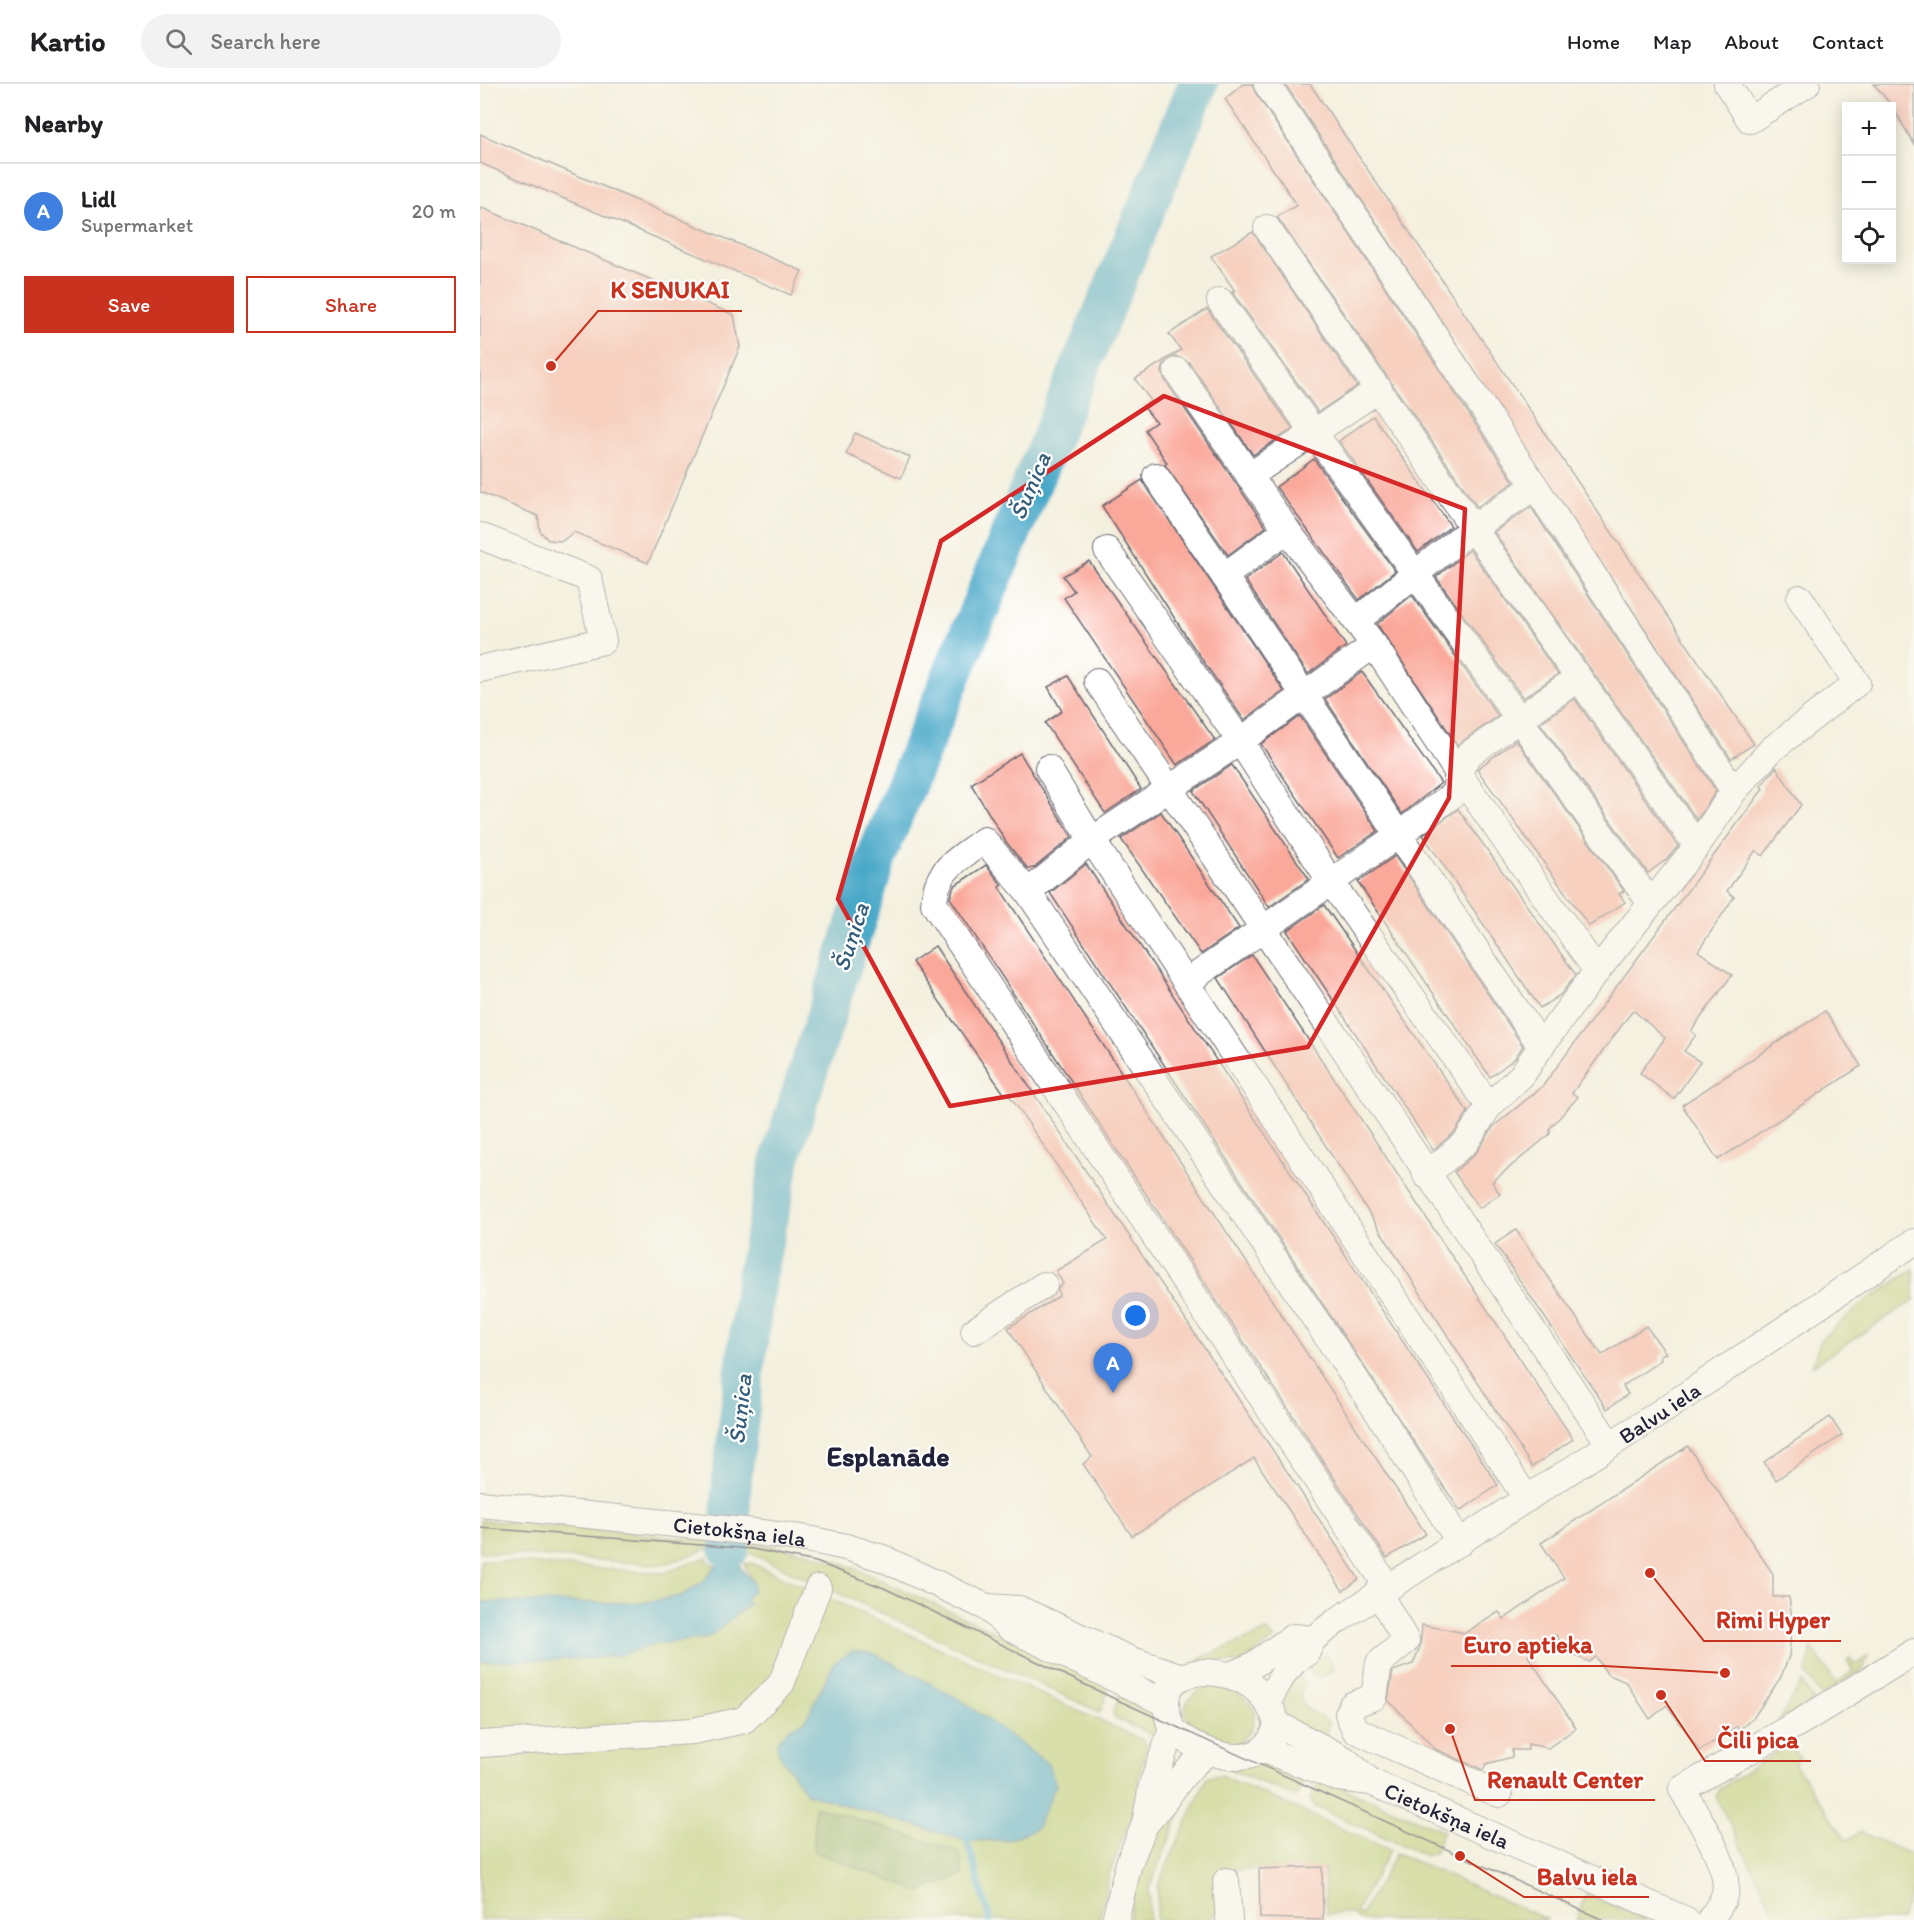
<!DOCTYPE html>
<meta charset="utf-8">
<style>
:root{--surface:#fff;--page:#f2f2f2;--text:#202124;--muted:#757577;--line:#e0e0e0;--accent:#c8321e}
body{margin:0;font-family:Itim,sans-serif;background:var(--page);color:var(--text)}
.controls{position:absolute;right:18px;top:18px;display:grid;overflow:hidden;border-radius:0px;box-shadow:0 3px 15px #0003}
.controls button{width:54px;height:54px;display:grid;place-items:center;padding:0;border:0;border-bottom:2px solid var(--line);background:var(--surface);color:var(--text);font:30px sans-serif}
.you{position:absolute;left:656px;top:1232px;width:21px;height:21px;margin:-15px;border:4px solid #fff;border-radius:50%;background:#1a73e8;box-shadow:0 0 0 9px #1a73e833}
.badge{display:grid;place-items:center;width:39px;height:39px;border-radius:50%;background:var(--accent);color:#fff;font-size:20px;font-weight:700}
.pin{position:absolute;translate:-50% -50px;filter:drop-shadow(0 2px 3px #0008)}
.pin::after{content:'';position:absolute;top:32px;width:21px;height:18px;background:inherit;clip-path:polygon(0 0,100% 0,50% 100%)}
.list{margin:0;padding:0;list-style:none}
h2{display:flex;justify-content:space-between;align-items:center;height:78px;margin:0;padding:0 24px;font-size:26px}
h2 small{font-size:20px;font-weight:400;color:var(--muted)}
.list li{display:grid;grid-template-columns:39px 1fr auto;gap:18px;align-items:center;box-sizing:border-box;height:96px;padding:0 24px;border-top:2px solid var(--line)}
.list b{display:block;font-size:22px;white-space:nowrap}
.list p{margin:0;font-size:20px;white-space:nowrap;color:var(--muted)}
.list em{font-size:20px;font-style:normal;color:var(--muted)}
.actions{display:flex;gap:12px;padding:18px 24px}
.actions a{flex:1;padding:14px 0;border:2px solid var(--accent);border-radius:0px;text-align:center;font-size:21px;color:var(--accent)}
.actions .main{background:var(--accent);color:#fff}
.icon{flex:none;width:33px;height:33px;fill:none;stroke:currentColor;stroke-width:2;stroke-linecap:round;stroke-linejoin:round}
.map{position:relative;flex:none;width:1434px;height:1836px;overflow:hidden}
header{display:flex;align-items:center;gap:36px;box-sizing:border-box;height:84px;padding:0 30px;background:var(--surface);border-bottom:2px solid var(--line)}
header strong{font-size:28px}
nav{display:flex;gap:33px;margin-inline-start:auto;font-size:21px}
.search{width:420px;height:54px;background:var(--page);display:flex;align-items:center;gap:15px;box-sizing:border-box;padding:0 21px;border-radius:33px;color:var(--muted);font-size:22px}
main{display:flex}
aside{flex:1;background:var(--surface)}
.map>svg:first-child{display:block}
.green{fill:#b5c96d;stroke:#6c7654;stroke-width:1.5;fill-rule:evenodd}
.forest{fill:#90ad60;stroke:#59684e;stroke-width:1.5}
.water{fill:#4aa8c8;stroke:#366582;stroke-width:1.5}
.pier{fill:#f4f0df}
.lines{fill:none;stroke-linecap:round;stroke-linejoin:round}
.stream{stroke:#4aa8c8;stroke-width:7}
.river{stroke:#4aa8c8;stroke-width:40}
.building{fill:#faa89a}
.minor-casing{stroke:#6c6a74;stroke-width:28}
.minor{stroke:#fff;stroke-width:26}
.tram{stroke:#22223b;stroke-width:1.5}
.marked{fill:none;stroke:#d62828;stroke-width:4.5;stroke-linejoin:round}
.labels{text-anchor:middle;stroke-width:4.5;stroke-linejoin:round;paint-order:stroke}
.street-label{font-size:22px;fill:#22223b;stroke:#fff}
.water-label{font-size:24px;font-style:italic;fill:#345e7a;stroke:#fff}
.district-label{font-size:28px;font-weight:bold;fill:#22223b;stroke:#fff}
.leader{fill:none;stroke:#c8321e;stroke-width:2}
.callout-dot{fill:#c8321e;stroke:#fff;stroke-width:2}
.callout-label{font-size:24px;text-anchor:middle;font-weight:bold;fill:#c8321e;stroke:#fff;stroke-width:4.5;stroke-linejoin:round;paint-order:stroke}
</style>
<header>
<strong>Kartio</strong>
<div class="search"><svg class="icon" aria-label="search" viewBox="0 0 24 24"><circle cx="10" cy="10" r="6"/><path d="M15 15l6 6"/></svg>Search here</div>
<nav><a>Home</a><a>Map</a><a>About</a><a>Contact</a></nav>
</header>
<main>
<aside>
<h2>Nearby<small></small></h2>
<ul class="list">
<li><span class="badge" style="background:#3f7fe0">A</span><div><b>Lidl</b><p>Supermarket</p></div><em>20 m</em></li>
</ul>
<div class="actions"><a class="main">Save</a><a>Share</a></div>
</aside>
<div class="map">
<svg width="1434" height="1836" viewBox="0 0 1434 1836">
<rect width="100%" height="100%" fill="#fff"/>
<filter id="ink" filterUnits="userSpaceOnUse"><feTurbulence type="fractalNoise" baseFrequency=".0167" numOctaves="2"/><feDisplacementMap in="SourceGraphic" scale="12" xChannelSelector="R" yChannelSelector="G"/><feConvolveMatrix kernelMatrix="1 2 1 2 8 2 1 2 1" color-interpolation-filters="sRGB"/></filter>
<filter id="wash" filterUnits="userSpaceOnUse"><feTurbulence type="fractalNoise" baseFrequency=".008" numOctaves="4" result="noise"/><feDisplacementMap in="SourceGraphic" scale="24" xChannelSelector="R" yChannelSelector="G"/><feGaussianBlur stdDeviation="1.35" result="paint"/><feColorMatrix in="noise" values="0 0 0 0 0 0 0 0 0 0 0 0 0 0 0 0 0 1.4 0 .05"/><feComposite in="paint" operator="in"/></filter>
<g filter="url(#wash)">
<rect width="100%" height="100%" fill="#f4f0df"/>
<g class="green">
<path d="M1434,1185V1216L1332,1282L1341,1255L1384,1218Z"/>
<path d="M0,1436L273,1460L326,1468L365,1480L631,1600L620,1628L272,1470L227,1465L183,1481L0,1468Z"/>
<path d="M227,1473V1477L236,1482L224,1497L201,1512L161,1519L0,1518V1476L184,1489Z"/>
<path d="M271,1479L663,1656L667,1662L657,1700L663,1703L629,1791L619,1836H0V1577L103,1575L140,1571L176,1560L228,1554L265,1516L273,1498L264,1480ZM325,1637L527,1756L487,1757L326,1709L307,1646Z"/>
<path d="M787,1547L795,1555L761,1579L716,1576Z"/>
<path d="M1332,1564L1356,1599L1373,1587L1367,1577L1370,1574L1375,1581L1388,1572L1383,1586L1341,1612L1326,1590Z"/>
<path d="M846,1570L855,1585L840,1595L834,1592L826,1581Z"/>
<path d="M817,1587C825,1597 827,1600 820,1611C823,1630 838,1627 849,1639L844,1657C826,1648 798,1636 803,1611C804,1603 813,1594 817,1587Z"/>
<path d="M1322,1598L1334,1617L1298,1638Z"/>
<path d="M731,1602C748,1603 766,1612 775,1627L772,1645L758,1660C745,1662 719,1649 710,1639C696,1623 715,1604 731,1602Z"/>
<path d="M642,1606L679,1628V1654L635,1634L633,1628Z"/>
<path d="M1306,1662L1312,1663L1320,1674L1314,1679L1366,1756L1381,1748L1434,1772V1802L1421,1836L1298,1835L1236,1713L1240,1704Z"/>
<path d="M799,1677L828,1689L816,1713L742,1682Z"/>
<path d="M741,1691L910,1766L876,1828L881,1831L916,1769L1068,1836H879L871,1829L846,1830L844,1784L748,1786L740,1824L730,1836H676L678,1801L727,1693Z"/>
<path d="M840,1694L964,1747L954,1769L946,1772L834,1722L830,1715Z"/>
<path d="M693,1715L704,1720L669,1805V1836H648L656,1800Z"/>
<path d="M1106,1810L1167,1836H1096Z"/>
</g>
<path class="forest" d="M335,1722L479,1768L483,1790L440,1808L334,1767Z"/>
<g class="water">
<path d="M242,1411H264L260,1483L273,1498V1507L265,1515L269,1520L228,1554L176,1560L140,1571L103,1575L0,1577V1518L161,1519L201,1512L224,1497L236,1482Z"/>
<path d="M372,1567L393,1569L481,1616L568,1680L576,1701L556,1745L527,1756L487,1757L326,1709L299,1670L297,1658L307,1646L325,1637L354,1579Z"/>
</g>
<path class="pier" d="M238,1419L266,1422L264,1480L233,1478Z"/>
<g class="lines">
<path class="stream" d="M487,1757L510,1836"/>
<path class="river" d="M249,1465L252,1393L276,1193L302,1069L398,769L718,0"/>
</g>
<g id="blocks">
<g class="building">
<path d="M763,0H772L775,8L1034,398L997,423L797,133L817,121L745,15Z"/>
<path d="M805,0H830L1274,660L1251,675Z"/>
<path d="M1394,0H1434V60L1412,22Z"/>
<path d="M0,50L322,187L311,211L0,79Z"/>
<path d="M0,123L254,231L260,263L168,479L94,448L82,457L68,456L60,447L58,432L0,408Z"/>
<path d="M773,148L877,302L838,328L752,208L755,207L731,172Z"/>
<path d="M727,225L813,345L773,371L709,278L695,272L684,280L682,288L685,296L786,443L748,471L685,381L687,379L665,346L676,338L663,322L671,317L655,295L701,266L689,250Z"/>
<path d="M893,332L971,442L938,468L859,357Z"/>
<path d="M375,349L430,373L421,394L366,370Z"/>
<path d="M834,375L915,487L879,516L796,403Z"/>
<path d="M662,396L804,607L764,636L708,555L622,422Z"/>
<path d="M1051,423L1236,707L1217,736L1014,448Z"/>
<path d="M990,466L1078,590L1043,614L956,493Z"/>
<path d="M803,468L866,562L828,590L765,496Z"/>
<path d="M609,477L735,656L697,681L584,514L594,507L583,492Z"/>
<path d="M932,511L1018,632L977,661L897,540Z"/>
<path d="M882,588L961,699L922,730L845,615Z"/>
<path d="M588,592L661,705L625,729L565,639L582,627L568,603Z"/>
<path d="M1095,615L1198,762L1187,775L1168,789L1060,639Z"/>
<path d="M820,632L898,747L858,774L781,660Z"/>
<path d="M1036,656L1144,807L1139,810L1145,818L1109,842L997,685Z"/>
<path d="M540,669L592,753L554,784L548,785L526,758L491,700Z"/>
<path d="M752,681L829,795L789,823L713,707Z"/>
<path d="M1296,683L1321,721L1283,772L1276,766L1247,807L1254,813L1218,867L1252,891L1211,947L1216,951L1204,967L1220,978L1194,1015L1160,989L1185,954L1153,926L1092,1009L1098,1013L1070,1044V1050L1012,1098L1020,1110L999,1124L974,1088L996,1069L1014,1042L1062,1003L1283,705L1281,702Z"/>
<path d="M978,725L1096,891L1080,911L1060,924L943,751Z"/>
<path d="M681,728L759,844L721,870L641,755Z"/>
<path d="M915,772L1043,962L1034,975L1010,993L878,798Z"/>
<path d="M606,780L1018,1401L980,1427L570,809Z"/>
<path d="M506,781L522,801L519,803L946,1450L907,1474L470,814L474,802Z"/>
<path d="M844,821L988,1028L975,1048L953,1066L807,847Z"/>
<path d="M455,862L879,1495L863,1507L774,1374L652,1452L603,1380L612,1373L528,1244L579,1212L578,1204L583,1200L576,1187L627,1156L528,1009L525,1011L432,878Z"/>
<path d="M772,871L1093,1355L1052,1383L738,894Z"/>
<path d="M1345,927L1381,982L1238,1076L1202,1021Z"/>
<path d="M1036,1146L1122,1271L1166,1242L1186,1269L1180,1271L1181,1276L1143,1302L1148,1310L1127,1325L1015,1160Z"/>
<path d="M1350,1333L1362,1351L1296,1396L1284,1378Z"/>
<path d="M1208,1362L1293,1490V1513H1309L1312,1534L1309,1572L1301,1593L1274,1633L1259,1646L1257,1642L1220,1667L1187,1621L1170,1635L1146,1598L1127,1590L1116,1573L1109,1578L1087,1567L1076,1551L1048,1572L1096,1644L1068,1664L1048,1660V1666H1032V1673L1006,1680L1003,1686L955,1665L908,1616L913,1587L933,1580L940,1563L942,1541L985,1549L1019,1528L1024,1535L1084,1494L1061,1459Z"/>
<path d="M842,1783L843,1836L780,1834L779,1785Z"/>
</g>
</g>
</g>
<g filter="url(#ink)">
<use href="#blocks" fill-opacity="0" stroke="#6c6a74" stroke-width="1.5"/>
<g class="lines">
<g class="minor-casing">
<g id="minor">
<path d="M787,0L1055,402L1254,707"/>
<path d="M1247,0L1270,36L1327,0"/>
<path d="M787,144L993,444L1217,762"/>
<path d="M740,217L1170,818"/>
<path d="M697,287L807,446L894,561L978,689L1117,887"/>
<path d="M676,392L744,492"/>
<path d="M769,392L899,305"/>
<path d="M807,446L744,492L1061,962"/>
<path d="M0,452L109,495L123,557L0,585"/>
<path d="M627,466L760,657L851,798L1009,1022"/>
<path d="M876,537L993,444L1055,402"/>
<path d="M617,597L1130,1361"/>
<path d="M568,684L612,756L1047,1415"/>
<path d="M548,808L612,756L752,663L894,561"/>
<path d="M707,898L920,750L975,709L978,689L988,671L1098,594"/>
<path d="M946,1091L986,1058L1009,1022L1042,991L1061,962L1117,887L1217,762L1254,707L1292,665L1377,599L1320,514"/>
<path d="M494,1247L564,1201"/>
<path id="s1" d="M0,1420L274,1448L327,1455L366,1463L402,1474L506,1523L530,1544L685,1619"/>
<path d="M907,1502L454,820C456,784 478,776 504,756L548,808L903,1336L980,1459"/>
<path d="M898,1508L926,1557L899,1579L894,1613L872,1621L868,1630L875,1646L1019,1710"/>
<path d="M506,1523L539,1525L649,1575L699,1592"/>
<path d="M725,1588C760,1589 787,1605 797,1640C785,1694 722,1671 692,1646C679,1611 686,1590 725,1588Z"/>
<path d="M750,1591L772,1582L813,1553L833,1555"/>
<path id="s2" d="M788,1617L804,1589L816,1576L826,1570L833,1555L858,1536L1175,1332L1434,1158"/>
<path id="s3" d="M797,1640L864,1675L891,1698L1206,1836"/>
<path d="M0,1660L213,1647L264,1636L301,1600L338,1504"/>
<path d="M785,1666L858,1694L891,1698"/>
<path d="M665,1740C688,1717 700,1687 729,1668"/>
<path d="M746,1797L749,1836"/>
<path d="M635,1836L649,1779L665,1740L672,1701L692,1646"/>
<path d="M1230,1836C1234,1829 1242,1820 1244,1812C1254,1786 1215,1729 1202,1705L1322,1637L1434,1568"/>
</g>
</g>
<use href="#minor" class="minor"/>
<path class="tram" d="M0,1444L272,1465L336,1478L404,1504L633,1614L1123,1836"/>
</g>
</g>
<path d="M0 0H1434V1836H0ZM684,312L985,425L969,714L828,963L470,1022L358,815L461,457Z" fill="#f4f0df" fill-opacity=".55" fill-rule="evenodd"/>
<path class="marked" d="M684,312L985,425L969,714L828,963L470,1022L358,815L461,457Z"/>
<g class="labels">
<g class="street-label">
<text dy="8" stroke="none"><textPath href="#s2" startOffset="492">Balvu iela</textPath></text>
<text dy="8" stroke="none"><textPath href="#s1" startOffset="261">Cietokšņa iela</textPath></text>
<text dy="8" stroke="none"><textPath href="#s3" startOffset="194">Cietokšņa iela</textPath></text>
</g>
<g class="water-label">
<text transform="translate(550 402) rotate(-67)" y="8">Šuņica</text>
<text transform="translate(371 853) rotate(-72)" y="8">Šuņica</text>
<text transform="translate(260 1325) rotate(-84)" y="8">Šuņica</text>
</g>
<g class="district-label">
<text x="408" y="1382">Esplanāde</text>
</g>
</g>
<path class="leader" d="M71 282L118 227H262M1170 1489L1224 1557H1361M1245 1589L1125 1582H971M1181 1611L1225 1677H1331M970 1645L995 1716H1175M980 1772L1044 1813H1169"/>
<g class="callout-dot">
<circle cx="71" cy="282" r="6"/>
<circle cx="1170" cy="1489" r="6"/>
<circle cx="1245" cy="1589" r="6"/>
<circle cx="1181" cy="1611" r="6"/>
<circle cx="970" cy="1645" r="6"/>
<circle cx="980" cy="1772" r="6"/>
</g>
<g class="callout-label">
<text x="190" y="214">K SENUKAI</text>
<text x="1293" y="1544">Rimi Hyper</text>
<text x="1048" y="1569">Euro aptieka</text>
<text x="1278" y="1664">Čili pica</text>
<text x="1085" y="1704">Renault Center</text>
<text x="1107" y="1801">Balvu iela</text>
</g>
</svg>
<div class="controls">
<button>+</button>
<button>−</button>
<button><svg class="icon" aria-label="locate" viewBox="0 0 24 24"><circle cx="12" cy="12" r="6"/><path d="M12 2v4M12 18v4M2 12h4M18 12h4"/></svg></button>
</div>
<div class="you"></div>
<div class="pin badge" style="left:633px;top:1309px;background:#3f7fe0">A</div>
</div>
</main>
